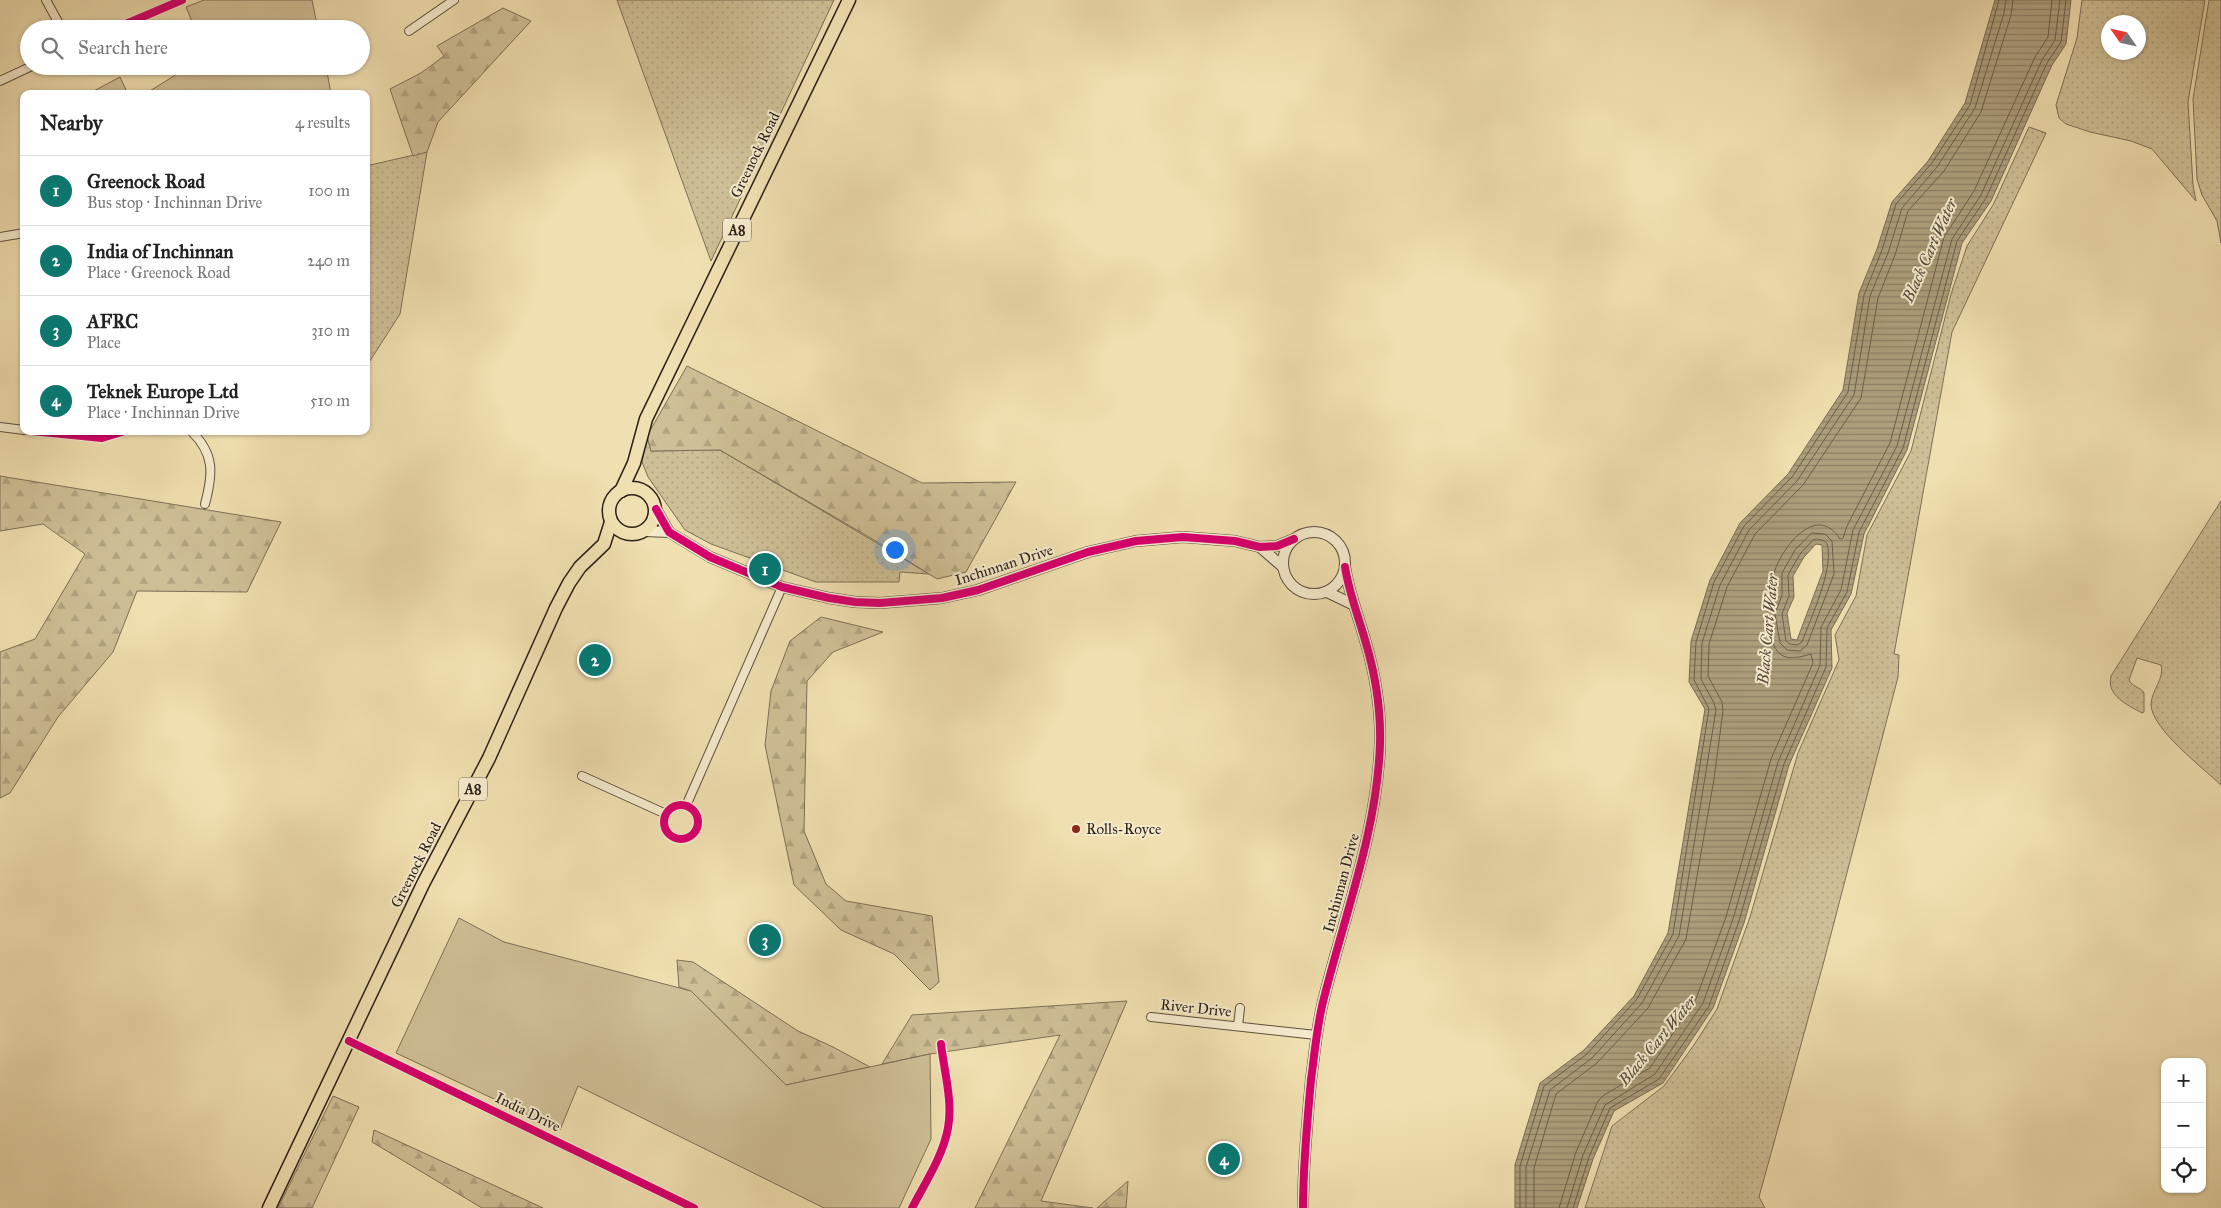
<!DOCTYPE html>
<meta charset="utf-8">
<style>
:root{--surface:#fff;--page:#f6f6f6;--text:#222;--muted:#767676;--line:#e0e0e0;--accent:#0f766e}
body{margin:0;font-family:"IM FELL Great Primer",serif;background:var(--page);color:var(--text)}
.controls{position:absolute;right:15px;bottom:15px;display:grid;overflow:hidden;border-radius:10px;box-shadow:0 1px 4px #0004}
.controls button{width:45px;height:45px;display:grid;place-items:center;padding:0;border:0;border-bottom:1px solid var(--line);background:var(--surface);color:var(--text);font:25px sans-serif}
.compass{position:absolute;left:2101px;top:15px;width:45px;height:45px;border-radius:50%;background:var(--surface);box-shadow:0 1px 4px #0004;rotate:304deg}
.you{position:absolute;left:894px;top:549px;width:18px;height:18px;margin:-12px;border:4px solid #fff;border-radius:50%;background:#1a73e8;box-shadow:0 0 0 8px #1a73e833}
.badge{display:grid;place-items:center;width:32px;height:32px;border-radius:50%;background:var(--accent);color:#fff;font-size:16px;font-weight:700}
.pin{position:absolute;translate:-50% -50%;border:2px solid #fff;box-shadow:0 1px 5px #0006}
.list{margin:0;padding:0;list-style:none}
h2{display:flex;justify-content:space-between;align-items:center;height:65px;margin:0;padding:0 20px;font-size:21px}
h2 small{font-size:16px;font-weight:400;color:var(--muted)}
.list li{display:grid;grid-template-columns:32px 1fr auto;gap:15px;align-items:center;box-sizing:border-box;height:70px;padding:0 20px;border-top:1px solid var(--line)}
.list b{display:block;font-size:19px;white-space:nowrap}
.list p{margin:0;font-size:16px;white-space:nowrap;color:var(--muted)}
.list em{font-size:16px;font-style:normal;color:var(--muted)}
.icon{flex:none;width:28px;height:28px;fill:none;stroke:currentColor;stroke-width:2;stroke-linecap:round;stroke-linejoin:round}
.map{position:relative;flex:none;width:2221px;height:1208px;overflow:hidden}
.search{position:absolute;background:var(--surface);box-shadow:0 1px 4px #0004;left:20px;top:20px;width:350px;height:55px;display:flex;align-items:center;gap:12px;box-sizing:border-box;padding:0 18px;border-radius:28px;color:var(--muted);font-size:19px}
.panel{position:absolute;background:var(--surface);box-shadow:0 1px 4px #0004;left:20px;top:90px;width:350px;height:345px;border-radius:10px}
.map>svg:first-child{display:block}
.grass{fill:url(#grass-dots);stroke:#7d7057;fill-rule:evenodd}
.forest{fill:url(#forest-firs);stroke:#7d7057}
.park{fill:#cfbf96;stroke:#7d7057}
.water{fill:url(#water-rules);stroke:#796c54;fill-rule:evenodd}
.lines{fill:none;stroke-linecap:round;stroke-linejoin:round}
.shore{stroke:#6c5f4a;stroke-width:1}
.minor-casing{stroke:#5c503e;stroke-width:10}
.tertiary-casing{stroke:#5c503e;stroke-width:12}
.primary-casing{stroke:#2b2018;stroke-width:15}
.minor{stroke:#f5eacc;stroke-width:8}
.tertiary{stroke:#f5eacc;stroke-width:10}
.primary{stroke:#f0dfb0;stroke-width:12}
.cycleway-casing{stroke:#f5eacc;stroke-width:11}
.cycleway{stroke:#d6006c;stroke-width:8}
.poi-dot{fill:#8f2418;stroke:#f5eacc;stroke-width:2}
.labels{text-anchor:middle;stroke-width:4;stroke-linejoin:round;paint-order:stroke}
.shield{fill:#f5eacc;stroke:#685d4e;stroke-width:1}
.shield-label{font-size:14px;font-weight:bold;fill:#2b2018}
.street-label{font-size:15px;fill:#2b2018;stroke:#f5eacc}
.poi-label{font-size:15px;fill:#2b2018;stroke:#f5eacc;text-anchor:start}
.water-label{font-size:16px;font-style:italic;fill:#584c3b;stroke:#f5eacc}
</style>
<div class="map">
<svg width="2221" height="1208" viewBox="0 0 2221 1208">
<defs>
<pattern id="grass-dots" width="8" height="8" patternUnits="userSpaceOnUse" patternTransform="scale(1.25)"><rect width="8" height="8" fill="#cfbf96"/><path d="M2 2h.1M6 6h.1" fill="none" stroke="#b2a481" stroke-width="1.8" stroke-linecap="round"/></pattern>
<pattern id="forest-firs" width="22" height="20" patternUnits="userSpaceOnUse" patternTransform="scale(1.25)"><rect width="22" height="20" fill="#cfbf96"/><path d="M5 1l3.5 6h-7zM16 11l3.5 6h-7z" fill="#b2a481"/></pattern>
<pattern id="water-rules" width="6" height="5" patternUnits="userSpaceOnUse" patternTransform="scale(1.25)"><rect width="6" height="5" fill="#ad9e7c"/><path d="M0 2.5h6" fill="none" stroke="#8d8065"/></pattern>
</defs>
<rect width="100%" height="100%" fill="#f0dfb0"/>
<filter id="stains"><feTurbulence type="fractalNoise" baseFrequency=".004" numOctaves="4"/><feColorMatrix values="0 0 0 0 .2 0 0 0 0 .09 0 0 0 0 .02 0 0 0 .5 -.17"/></filter>
<radialGradient id="worn" r=".72"><stop offset=".6" stop-color="#630" stop-opacity="0"/><stop offset="1" stop-color="#630" stop-opacity=".3"/></radialGradient>
<g class="grass">
<path d="M617,0H834L711,261Z"/>
<path d="M2082,0H2205L2188,102L2193,185L2196,201L2152,149L2131,141L2090,132L2066,124L2059,118L2056,105L2077,38ZM2108,22H2138V52H2108Z"/>
<path d="M2209,0H2221V243L2217,221L2202,195L2197,179L2193,99Z"/>
<path d="M2029,127L2046,133L1952,332L1894,654L1899,655L1898,677L1824,961L1759,1197L1765,1208H1585L1612,1126L1664,1086L1694,1045L1717,1009L1750,917L1798,753L1839,660L1835,635L1856,596L1867,535L1911,451L1951,294L1967,246L1993,205Z"/>
<path d="M427,152L400,314L366,367V166Z"/>
<path d="M647,436L651,451L720,450L929,574L900,572L899,582H816L711,544L685,530L648,477L642,462Z"/>
<path d="M2221,501V785C2203,768 2152,729 2151,705C2151,691 2165,678 2161,665L2137,658L2129,680C2132,687 2141,687 2144,693V712L2142,713C2128,705 2106,696 2111,676Z"/>
</g>
<g class="forest">
<path d="M503,8L531,21L438,122L427,152L413,156L390,89L421,73L444,56L437,46Z"/>
<path d="M687,366L922,483L1016,482L966,572L937,579L886,547L720,450L651,451L647,436Z"/>
<path d="M0,476L281,522L247,592L137,591L113,652L58,717L10,793L0,798V652L35,639L85,554L43,524L0,531Z"/>
<path d="M821,617L883,632L833,652L807,681L804,831L826,884L846,901L932,916L939,982L930,990L894,954L841,930L794,885L765,745L771,691L790,641Z"/>
<path d="M677,960L693,962L798,1031L833,1047L870,1067L786,1085L691,991L679,987Z"/>
<path d="M1127,1001L1041,1201L1093,1208H975L1060,1035L930,1054L882,1064L912,1015Z"/>
<path d="M333,1096L359,1107L312,1208H278Z"/>
<path d="M374,1130L543,1208H482L372,1142Z"/>
<path d="M1128,1181L1126,1208H1097Z"/>
</g>
<g class="park">
<path d="M204,0H312L318,29H195L186,7Z"/>
<path d="M190,66H326L331,94H145Z"/>
<path d="M120,77L128,94H88Z"/>
<path d="M459,918L504,942L691,991L786,1085L930,1054L931,1139L899,1208H824L578,1086L560,1130L396,1053Z"/>
</g>
<path class="water" d="M1995,0H2071L2066,44L2052,65L1991,201L1962,243L1907,450L1864,534L1851,594L1831,630L1832,668L1789,765L1744,923L1713,1008L1663,1083L1614,1111L1593,1159L1577,1208H1515V1165L1540,1083L1584,1050L1634,996L1668,933L1705,709L1689,682L1691,641L1710,580L1740,523L1788,474L1843,390L1859,293L1877,249L1892,202L1928,161L1965,103ZM1816,544L1822,545L1823,571L1797,640L1791,639L1787,613L1794,597L1793,576L1804,557Z"/>
<g class="lines">
<g class="shore">
<path d="M1812,533L1825,534L1832,541L1834,574L1807,645L1800,651L1787,650L1780,643L1775,614L1782,595V573L1795,550Z"/>
<path d="M1817,539C1821,540 1825,540 1827,544C1835,566 1810,620 1802,642L1797,645L1790,644L1786,641L1782,614L1789,596L1788,575L1800,554L1813,540Z"/>
<path d="M1520,1208V1166L1544,1086L1587,1054L1637,999L1673,934L1709,709L1694,680L1696,642L1714,582L1744,526L1792,477L1848,392L1864,295L1882,250L1896,204L1932,163L1970,105L1999,0"/>
<path d="M1526,1208V1167L1550,1090L1592,1058L1642,1003L1679,936L1716,710L1714,703L1701,679L1702,643L1720,585L1749,530L1797,481L1854,395L1870,296L1888,253L1902,208L1937,167L1975,108L2004,13L2006,0"/>
<path d="M1534,1208V1168L1556,1094L1597,1063L1648,1008L1686,939L1714,779L1723,711L1722,702L1708,676L1709,644L1727,587L1755,534L1803,485L1861,398L1878,298L1895,255L1908,211L1944,171L1981,112L2011,15L2013,0"/>
<path d="M1559,1208L1576,1152L1598,1101L1604,1095L1650,1068L1696,999L1726,917L1771,759L1813,663L1811,654C1788,661 1775,660 1771,633C1770,626 1767,617 1768,610C1769,604 1774,598 1775,592C1776,585 1773,577 1775,570C1784,545 1817,503 1840,539L1843,538L1847,526L1890,443L1944,237L1974,191L2035,57L2048,37L2052,0"/>
<path d="M1567,1208L1583,1155L1605,1105L1655,1074L1703,1003L1733,919L1778,762L1820,665L1821,627L1841,590L1853,530L1897,446L1952,239L1981,195L2042,60L2055,40L2060,0"/>
<path d="M1573,1208L1589,1157L1610,1108L1659,1079L1709,1006L1739,921L1784,764L1826,667L1827,628L1847,592L1859,532L1903,448L1957,241L1986,198L2047,63L2061,42L2066,0"/>
</g>
<g class="minor-casing">
<g id="minor">
<path d="M46,0L62,29"/>
<path d="M114,29L182,0"/>
<path d="M409,31L454,0"/>
<path d="M0,81L32,66"/>
<path d="M0,237L24,233"/>
<path d="M0,427L24,430"/>
<path d="M32,431L102,438L125,431"/>
<path d="M191,431C215,454 213,474 205,504"/>
<path d="M582,776L666,814"/>
<circle cx="681" cy="822" r="17"/>
<path d="M686,806L782,587"/>
<path d="M1151,1017L1316,1035"/>
<path d="M1238,1026L1240,1008"/>
<path d="M349,1041L694,1208"/>
<path d="M912,1208C925,1183 943,1156 948,1128C953,1101 944,1071 941,1044"/>
</g>
</g>
<g class="tertiary-casing">
<g id="tertiary">
<path d="M656,509L669,532L710,557L782,587L829,598L855,602L880,603L942,598L978,590L1088,552L1136,541L1183,537L1235,541L1260,547L1277,546L1294,539"/>
<path d="M645,531L669,532"/>
<circle cx="1314" cy="563" r="31"/>
<path d="M1260,547L1283,567"/>
<path d="M1327,592L1352,604"/>
<path d="M1303,1208C1303,1165 1307,1123 1311,1080C1315,1051 1317,1022 1325,994C1346,911 1377,830 1380,744C1381,709 1375,673 1365,640C1358,615 1349,593 1345,567"/>
</g>
</g>
<g class="primary-casing">
<g id="primary">
<circle cx="632" cy="511" r="23"/>
<path d="M621,491L634,463L646,419L849,0"/>
<path d="M269,1208L423,884L489,758L556,608L569,583L580,567L604,544L611,522"/>
</g>
</g>
<use href="#minor" class="minor"/>
<use href="#tertiary" class="tertiary"/>
<use href="#primary" class="primary"/>
<g class="cycleway-casing">
<g id="cycleway">
<path d="M114,29L182,0"/>
<path d="M32,431L102,438L125,431"/>
<path d="M656,509L669,532L710,557L782,587L829,598L855,602L880,603L942,598L978,590L1088,552L1136,541L1183,537L1235,541L1260,547L1277,546L1294,539"/>
<circle cx="681" cy="822" r="17"/>
<path d="M349,1041L694,1208"/>
<path d="M912,1208C925,1183 943,1156 948,1128C953,1101 944,1071 941,1044"/>
<path d="M1303,1208C1303,1165 1307,1123 1311,1080C1315,1051 1317,1022 1325,994C1346,911 1377,830 1380,744C1381,709 1375,673 1365,640C1358,615 1349,593 1345,567"/>
</g>
</g>
<use href="#cycleway" class="cycleway"/>
</g>
<circle class="poi-dot" cx="1076" cy="829" r="5"/>
<g class="labels">
<g class="shield">
<rect x="723" y="218.5" width="28" height="23" rx="4"/>
<rect x="459" y="777.5" width="28" height="23" rx="4"/>
</g>
<g class="shield-label">
<text x="737" y="235">A8</text>
<text x="473" y="794">A8</text>
</g>
<g class="street-label">
<text transform="translate(755 155) rotate(-64)" y="5">Greenock Road</text>
<text transform="translate(1004 565) rotate(-18)" y="5">Inchinnan Drive</text>
<text transform="translate(416 865) rotate(-63)" y="5">Greenock Road</text>
<text transform="translate(1341 883) rotate(-75)" y="5">Inchinnan Drive</text>
<text transform="translate(1196 1008) rotate(6)" y="5">River Drive</text>
<text transform="translate(528 1112) rotate(26)" y="5">India Drive</text>
</g>
<g class="poi-label">
<text x="1086" y="834">Rolls-Royce</text>
</g>
<g class="water-label">
<text transform="translate(1929 250) rotate(-66)" y="6">Black Cart Water</text>
<text transform="translate(1767 629) rotate(-85)" y="6">Black Cart Water</text>
<text transform="translate(1657 1040) rotate(-50)" y="6">Black Cart Water</text>
</g>
</g>
<rect width="100%" height="100%" filter="url(#stains)"/>
<rect width="100%" height="100%" fill="url(#worn)"/>
</svg>
<div class="controls">
<button>+</button>
<button>−</button>
<button><svg class="icon" aria-label="locate" viewBox="0 0 24 24"><circle cx="12" cy="12" r="6"/><path d="M12 2v4M12 18v4M2 12h4M18 12h4"/></svg></button>
</div>
<svg class="compass" viewBox="-18 -18 36 36"><path d="M0-13l5 13h-10z" fill="#e53935"/><path d="M0 13l5-13h-10z" fill="#767676"/></svg>
<div class="you"></div>
<div class="pin badge" style="left:765px;top:569px">1</div>
<div class="pin badge" style="left:595px;top:660px">2</div>
<div class="pin badge" style="left:765px;top:940px">3</div>
<div class="pin badge" style="left:1224px;top:1159px">4</div>
<div class="search"><svg class="icon" aria-label="search" viewBox="0 0 24 24"><circle cx="10" cy="10" r="6"/><path d="M15 15l6 6"/></svg>Search here</div>
<section class="panel">
<h2>Nearby<small>4 results</small></h2>
<ul class="list">
<li><span class="badge">1</span><div><b>Greenock Road</b><p>Bus stop · Inchinnan Drive</p></div><em>100 m</em></li>
<li><span class="badge">2</span><div><b>India of Inchinnan</b><p>Place · Greenock Road</p></div><em>240 m</em></li>
<li><span class="badge">3</span><div><b>AFRC</b><p>Place</p></div><em>310 m</em></li>
<li><span class="badge">4</span><div><b>Teknek Europe Ltd</b><p>Place · Inchinnan Drive</p></div><em>510 m</em></li>
</ul>
</section>
</div>
